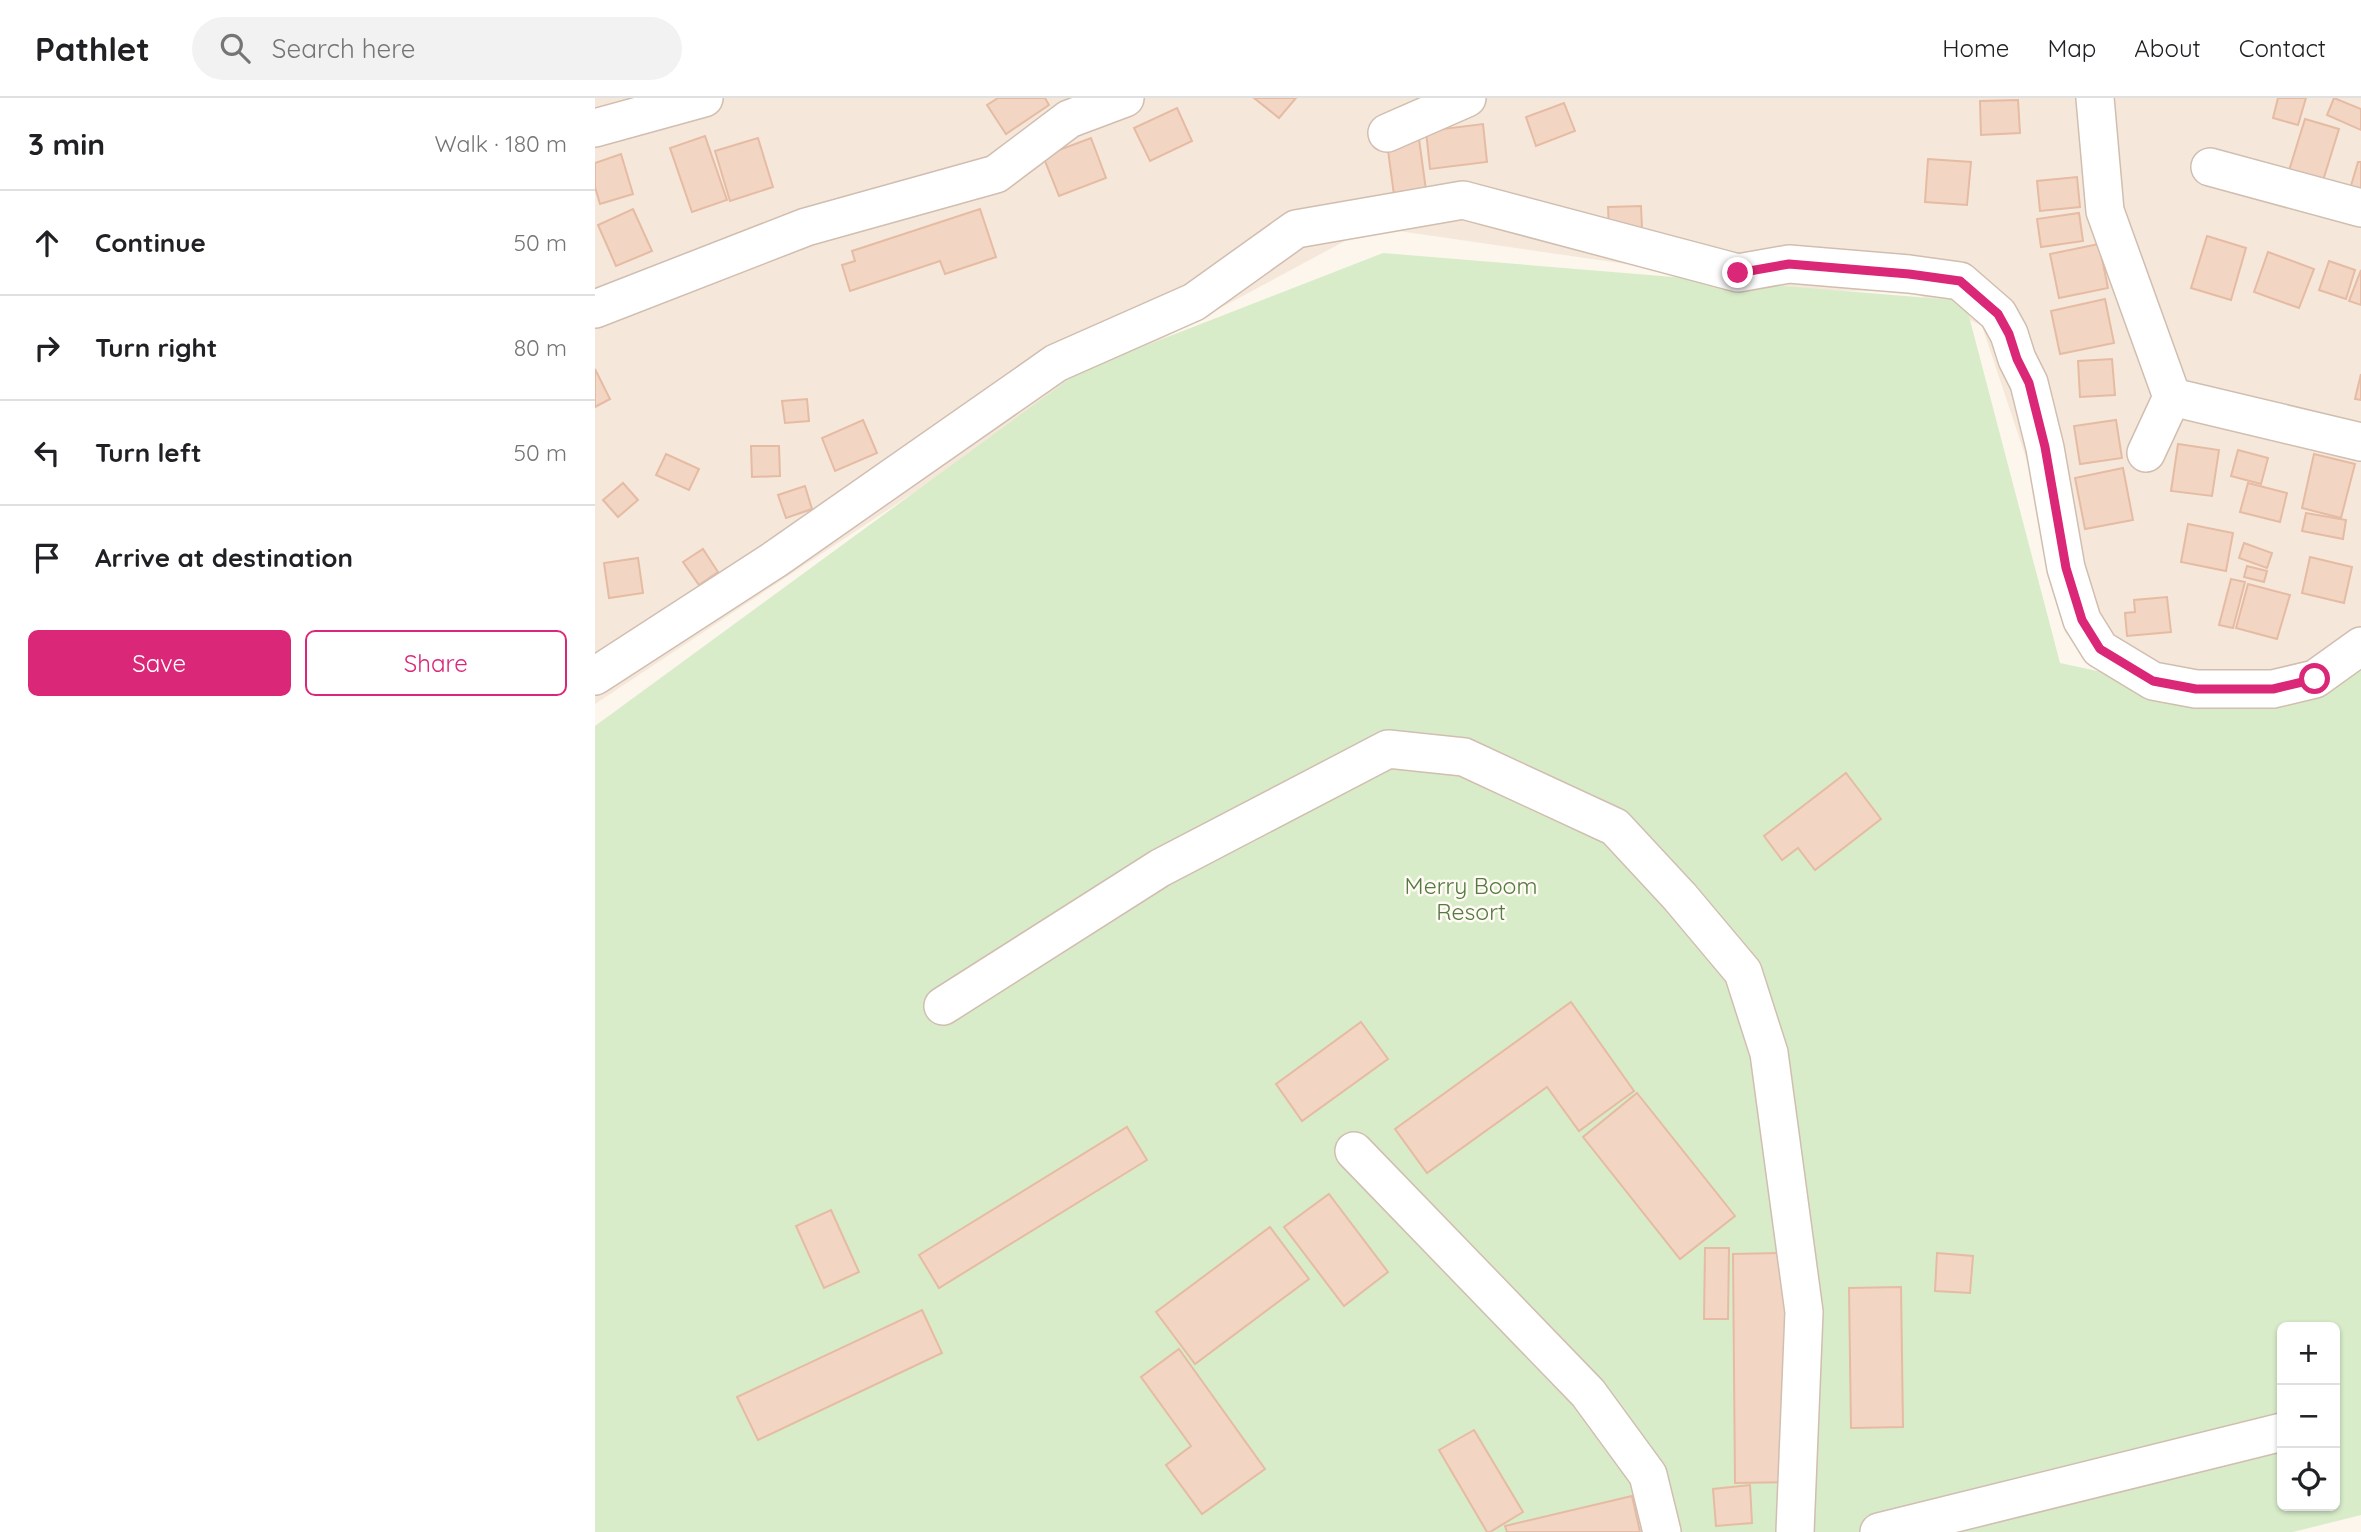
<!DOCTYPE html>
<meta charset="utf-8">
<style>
:root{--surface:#fff;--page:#f2f2f2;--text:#202124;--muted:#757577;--line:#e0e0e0;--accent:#db2777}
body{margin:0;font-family:Quicksand,sans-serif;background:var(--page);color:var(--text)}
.controls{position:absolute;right:21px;bottom:21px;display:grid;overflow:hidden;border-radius:10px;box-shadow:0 2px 5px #0004}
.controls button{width:63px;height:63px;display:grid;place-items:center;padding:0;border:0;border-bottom:2px solid var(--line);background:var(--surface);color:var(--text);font:35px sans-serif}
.stop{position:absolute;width:21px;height:21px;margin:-16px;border:5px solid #db2777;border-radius:50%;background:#fff}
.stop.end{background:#db2777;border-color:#fff;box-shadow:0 2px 7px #0008}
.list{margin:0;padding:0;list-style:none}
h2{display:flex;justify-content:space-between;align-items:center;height:91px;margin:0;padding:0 28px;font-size:30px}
h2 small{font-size:23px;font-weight:400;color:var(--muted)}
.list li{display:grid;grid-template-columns:46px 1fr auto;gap:21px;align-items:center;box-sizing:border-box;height:105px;padding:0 28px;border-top:2px solid var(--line)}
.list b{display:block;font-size:26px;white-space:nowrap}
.list em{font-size:23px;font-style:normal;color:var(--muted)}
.actions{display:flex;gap:14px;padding:21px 28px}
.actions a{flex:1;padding:16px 0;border:2px solid var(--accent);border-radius:10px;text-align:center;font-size:24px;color:var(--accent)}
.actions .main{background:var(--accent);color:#fff}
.icon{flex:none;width:38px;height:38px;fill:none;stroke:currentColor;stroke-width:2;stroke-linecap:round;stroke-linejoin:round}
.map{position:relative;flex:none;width:1766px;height:1434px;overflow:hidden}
header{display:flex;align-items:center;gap:42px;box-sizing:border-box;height:98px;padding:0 35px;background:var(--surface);border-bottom:2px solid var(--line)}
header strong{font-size:33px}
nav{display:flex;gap:38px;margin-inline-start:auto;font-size:24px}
.search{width:490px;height:63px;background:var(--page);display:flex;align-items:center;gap:18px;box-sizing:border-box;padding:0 24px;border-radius:38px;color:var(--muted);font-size:26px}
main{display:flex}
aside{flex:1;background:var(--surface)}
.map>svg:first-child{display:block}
.residential{fill:#f5e8da}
.green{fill:#d8ecc9;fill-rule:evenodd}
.building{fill:#f3d5c3;stroke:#e6bba3;stroke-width:2}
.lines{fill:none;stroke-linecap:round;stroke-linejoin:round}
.minor-casing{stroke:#d1beb0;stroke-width:40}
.minor{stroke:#fff;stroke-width:37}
.route{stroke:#db2777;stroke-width:9}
.labels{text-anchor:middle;stroke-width:5;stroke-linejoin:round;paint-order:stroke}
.park-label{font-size:23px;fill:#537a41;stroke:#fffaf3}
</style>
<header>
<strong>Pathlet</strong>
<div class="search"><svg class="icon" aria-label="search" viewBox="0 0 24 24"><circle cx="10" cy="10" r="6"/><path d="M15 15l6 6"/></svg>Search here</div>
<nav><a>Home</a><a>Map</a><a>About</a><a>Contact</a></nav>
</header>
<main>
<aside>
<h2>3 min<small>Walk · 180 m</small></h2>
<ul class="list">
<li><svg class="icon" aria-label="ahead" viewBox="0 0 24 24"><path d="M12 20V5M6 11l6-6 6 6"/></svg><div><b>Continue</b></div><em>50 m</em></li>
<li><svg class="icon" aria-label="right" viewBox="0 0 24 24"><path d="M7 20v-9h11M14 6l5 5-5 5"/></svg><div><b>Turn right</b></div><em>80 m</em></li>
<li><svg class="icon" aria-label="left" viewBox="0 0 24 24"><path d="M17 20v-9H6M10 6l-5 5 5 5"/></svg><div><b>Turn left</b></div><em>50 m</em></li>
<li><svg class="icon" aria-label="arrive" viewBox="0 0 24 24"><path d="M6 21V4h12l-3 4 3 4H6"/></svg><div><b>Arrive at destination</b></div></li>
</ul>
<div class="actions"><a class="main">Save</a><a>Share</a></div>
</aside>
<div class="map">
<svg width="1766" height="1434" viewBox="0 0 1766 1434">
<rect width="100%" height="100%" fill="#fdf6ec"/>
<path class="residential" d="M0,0H1766V583L1523,595L1470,534L1432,363L1387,228L1318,194L1210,192L776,129L478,289L0,606Z"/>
<path class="green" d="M788,155L1370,203L1465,565L1624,599L1766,543V1417L1698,1434H0V628L485,273ZM1687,1229H1740V1408H1687Z"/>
<g class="building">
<path d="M403,0H450L454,7L411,36L392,7Z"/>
<path d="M659,0H701L684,20Z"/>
<path d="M1683,0H1711L1703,27L1678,20Z"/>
<path d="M1739,0L1766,11V32L1732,17Z"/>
<path d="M1423,2L1425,35L1386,37L1385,3Z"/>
<path d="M969,5L980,33L941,48L931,19Z"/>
<path d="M582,10L597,43L555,63L539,30Z"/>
<path d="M1710,21L1744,31L1726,89L1692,79Z"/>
<path d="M888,26L892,64L835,71L831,33Z"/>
<path d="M110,38L132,102L97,114L75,50Z"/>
<path d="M163,40L178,89L135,103L120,53Z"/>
<path d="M496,40L511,80L464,98L448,58Z"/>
<path d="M824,41L831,92L799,97L792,45Z"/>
<path d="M26,56L38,96L5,106L0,89V65Z"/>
<path d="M1333,61L1376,64L1372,107L1330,104Z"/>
<path d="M1763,64H1766V94L1755,91Z"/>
<path d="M1482,79L1485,109L1445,113L1442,83Z"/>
<path d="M1046,108L1047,130L1014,131L1013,109Z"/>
<path d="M38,111L57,153L21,168L3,127Z"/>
<path d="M385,111L401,159L350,176L345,163L255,193L247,167L260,163L257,153Z"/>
<path d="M1484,115L1488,143L1446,149L1442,121Z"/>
<path d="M1612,138L1651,150L1636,202L1596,190Z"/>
<path d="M1504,146L1513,190L1464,200L1455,156Z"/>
<path d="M1673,154L1719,171L1704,210L1659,194Z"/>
<path d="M1734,163L1760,172L1751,201L1724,192Z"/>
<path d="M1766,172V207L1754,203Z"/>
<path d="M1510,201L1519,245L1465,256L1456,213Z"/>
<path d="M1517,261L1520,297L1485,299L1483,263Z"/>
<path d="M0,271L15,301L0,309Z"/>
<path d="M1766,276V302L1760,301Z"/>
<path d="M212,301L214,323L190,325L187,303Z"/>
<path d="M268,322L282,355L240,373L227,340Z"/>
<path d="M1521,322L1527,360L1485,366L1479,328Z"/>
<path d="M1583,346L1624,352L1617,398L1576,393Z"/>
<path d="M156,348H184L185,378L157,379Z"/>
<path d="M1643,352L1673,360L1666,386L1636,378Z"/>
<path d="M71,356L104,371L94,392L61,377Z"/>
<path d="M1719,356L1760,366L1746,420L1707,410Z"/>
<path d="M1528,370L1538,422L1490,431L1480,380Z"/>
<path d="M28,385L43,402L23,419L8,402Z"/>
<path d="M1653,385L1692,395L1685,424L1645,414Z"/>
<path d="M210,388L217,411L191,420L183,397Z"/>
<path d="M1711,415L1751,422L1748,441L1707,433Z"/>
<path d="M1593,426L1638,435L1631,473L1586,464Z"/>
<path d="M1649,445L1677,455L1672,470L1644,460Z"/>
<path d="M108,451L123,474L104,487L88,464Z"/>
<path d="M1715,459L1757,469L1749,505L1707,495Z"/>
<path d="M43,460L48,495L14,500L9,465Z"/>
<path d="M1652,468L1672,473L1669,484L1649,479Z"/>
<path d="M1636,481L1650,484L1638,530L1624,527Z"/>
<path d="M1653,486L1695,497L1682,541L1641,530Z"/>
<path d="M1572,499L1576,534L1532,538L1530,515L1540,514L1539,502Z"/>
<path d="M1251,675L1286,721L1220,772L1203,750L1187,762L1169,738Z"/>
<path d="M976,904L1039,993L984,1033L952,989L832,1075L800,1031Z"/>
<path d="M766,924L793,961L707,1023L681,986Z"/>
<path d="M1042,995L1140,1118L1085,1161L988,1039Z"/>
<path d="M532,1029L552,1062L344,1190L324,1157Z"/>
<path d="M734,1096L793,1174L749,1208L689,1129Z"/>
<path d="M236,1112L264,1174L229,1190L201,1128Z"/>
<path d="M675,1129L714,1181L600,1266L561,1214Z"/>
<path d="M1110,1150H1134L1133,1221H1109Z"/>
<path d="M1191,1155L1193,1384L1140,1385L1138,1156Z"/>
<path d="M1342,1155L1378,1158L1375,1195L1340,1193Z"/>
<path d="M1306,1189L1308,1329L1256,1330L1254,1190Z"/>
<path d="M327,1212L347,1255L163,1342L142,1299Z"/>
<path d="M584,1251L670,1371L607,1416L571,1367L596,1348L546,1279Z"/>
<path d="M879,1332L928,1414L895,1434H892L844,1352Z"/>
<path d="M1155,1387L1157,1425L1121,1428L1118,1391Z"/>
<path d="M1037,1398L1045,1434H912L910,1428Z"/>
</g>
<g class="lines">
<g class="minor-casing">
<g id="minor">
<path d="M1500,0L1510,113L1577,299L1551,355"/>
<path d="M0,30L109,0"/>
<path d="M792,35L872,0"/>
<path d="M1615,69L1766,110"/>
<path d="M0,211L211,129L401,76L474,21L530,0"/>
<path d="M1577,299L1766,344"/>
<path d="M0,578L179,462L461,265L599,204L701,131L868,102L1143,175L1194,166L1314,176L1365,183L1403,216L1414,236L1422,261L1434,285L1450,350L1471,470L1487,522L1505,551L1558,583L1601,591H1678L1720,581L1766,548"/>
<path d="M348,908L565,770L793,651L869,659L1020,729L1085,799L1148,874L1174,955L1209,1214L1200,1434"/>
<path d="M759,1053L993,1295L1053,1377L1067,1434"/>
<path d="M1284,1434L1687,1334"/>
</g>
</g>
<use href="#minor" class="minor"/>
</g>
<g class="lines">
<path class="route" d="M1143,175L1194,166L1314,176L1365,183L1403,216L1414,236L1422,261L1434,285L1450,349L1471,470L1487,522L1505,551L1558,583L1601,591H1678L1720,581"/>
</g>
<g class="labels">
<g class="park-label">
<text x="876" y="796">Merry Boom<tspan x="876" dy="26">Resort</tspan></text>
</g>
</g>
</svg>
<div class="controls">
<button>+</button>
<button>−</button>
<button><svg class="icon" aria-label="locate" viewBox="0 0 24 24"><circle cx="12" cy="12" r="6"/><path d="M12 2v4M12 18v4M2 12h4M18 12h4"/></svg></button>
</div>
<div class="stop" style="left:1720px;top:581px"></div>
<div class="stop end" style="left:1143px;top:175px"></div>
</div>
</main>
